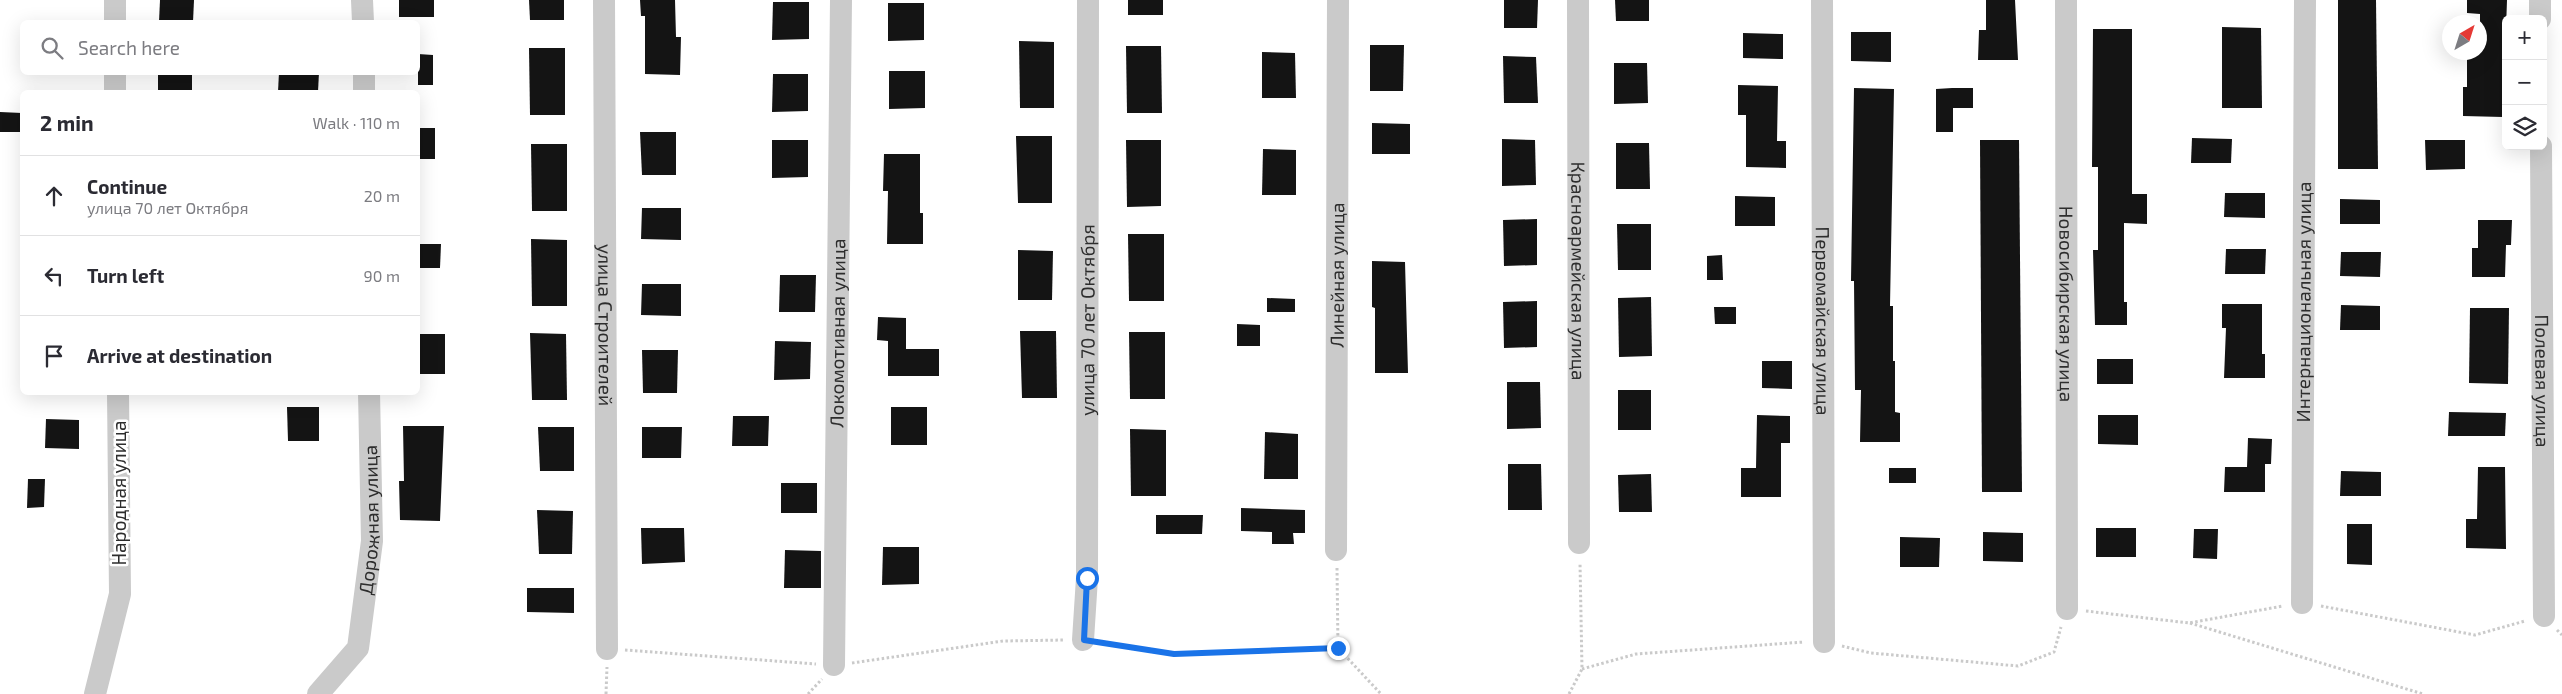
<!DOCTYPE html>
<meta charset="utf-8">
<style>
:root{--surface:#fff;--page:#f7f7f7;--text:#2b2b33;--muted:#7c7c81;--line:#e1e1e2}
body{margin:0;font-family:"Exo 2",sans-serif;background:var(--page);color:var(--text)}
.controls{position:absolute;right:15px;top:15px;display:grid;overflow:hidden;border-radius:8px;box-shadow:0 5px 20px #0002}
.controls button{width:45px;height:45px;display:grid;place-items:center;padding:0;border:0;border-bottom:1px solid var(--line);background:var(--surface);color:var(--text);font:25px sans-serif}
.compass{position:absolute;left:2442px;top:15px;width:45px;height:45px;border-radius:50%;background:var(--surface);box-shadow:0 5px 20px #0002;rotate:39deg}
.stop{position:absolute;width:15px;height:15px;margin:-11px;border:4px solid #1a73e8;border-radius:50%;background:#fff}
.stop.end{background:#1a73e8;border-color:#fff;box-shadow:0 1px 5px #0008}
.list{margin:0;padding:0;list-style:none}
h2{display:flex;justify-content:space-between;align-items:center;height:65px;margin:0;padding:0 20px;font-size:21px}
h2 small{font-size:16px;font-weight:400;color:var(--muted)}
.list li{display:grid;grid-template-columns:32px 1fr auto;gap:15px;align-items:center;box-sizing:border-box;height:80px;padding:0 20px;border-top:1px solid var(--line)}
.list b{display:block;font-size:19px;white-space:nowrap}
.list p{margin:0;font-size:16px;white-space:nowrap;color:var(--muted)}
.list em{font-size:16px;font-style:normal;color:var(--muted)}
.icon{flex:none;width:28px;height:28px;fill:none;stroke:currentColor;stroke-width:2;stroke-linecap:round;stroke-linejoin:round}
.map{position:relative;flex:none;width:2562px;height:694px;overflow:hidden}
.search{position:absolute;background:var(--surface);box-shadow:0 5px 20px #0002;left:20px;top:20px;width:400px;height:55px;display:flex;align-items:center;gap:12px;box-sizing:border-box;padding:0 18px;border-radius:8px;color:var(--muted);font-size:19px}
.panel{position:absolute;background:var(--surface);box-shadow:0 5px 20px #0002;left:20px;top:90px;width:400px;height:305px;border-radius:8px}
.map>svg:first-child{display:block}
.building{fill:#141414}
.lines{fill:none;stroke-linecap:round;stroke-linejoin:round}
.path{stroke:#cacaca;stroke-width:3;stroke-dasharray:2.5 2.5;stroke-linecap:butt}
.minor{stroke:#cacaca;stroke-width:22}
.route{stroke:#1a73e8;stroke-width:6}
.labels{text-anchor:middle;stroke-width:5;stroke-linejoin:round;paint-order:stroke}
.street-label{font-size:19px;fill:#2d2d2d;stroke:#fff}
</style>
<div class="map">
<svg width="2562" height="694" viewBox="0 0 2562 694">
<rect width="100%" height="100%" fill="#fff"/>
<g class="building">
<path d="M160,0H194L193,22H159Z"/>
<rect x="399" y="0" width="35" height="17"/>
<path d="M529,0H564V20H530Z"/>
<path d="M640,0H675L676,37H681L680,75L645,74V16H641Z"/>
<rect x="1128" y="0" width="35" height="15"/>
<path d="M1504,0H1538L1537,28H1504Z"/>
<path d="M1615,0H1649V21H1616Z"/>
<path d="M1986,0H2015L2018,60H1978L1979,30H1986Z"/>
<path d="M2338,0H2376L2378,169H2338Z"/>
<path d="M2467,0H2507L2503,117L2463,116V87H2467V52H2480V14L2467,13Z"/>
<path d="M773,2H809V39L772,40Z"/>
<path d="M888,3H924V40L888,41Z"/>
<path d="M2222,27L2261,28L2262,108H2222Z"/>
<path d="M2093,29H2132V194H2147V224L2124,223V302H2127V325H2095L2093,250H2098V167H2092Z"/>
<path d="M1851,32H1891V62L1851,61Z"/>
<path d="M1743,33L1783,34V59L1743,58Z"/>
<path d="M1019,41L1054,42V108H1020Z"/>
<path d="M1370,45H1404L1403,91H1370Z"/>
<path d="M1126,46H1161L1162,113H1127Z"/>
<path d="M529,48H565V115H530Z"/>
<path d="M1262,52L1295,53L1296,98H1262Z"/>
<path d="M418,54L433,55V85H418Z"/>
<path d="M1503,56L1536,57L1538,103H1504Z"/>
<path d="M1614,63H1647L1648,103L1614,104Z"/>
<path d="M889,71H925V108L889,109Z"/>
<rect x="158" y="72" width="34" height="20"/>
<path d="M279,72H319L318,92H278Z"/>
<path d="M773,74H808V111L772,112Z"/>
<path d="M1738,85L1778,86L1777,141H1786V168L1746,167V115H1738Z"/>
<path d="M1854,88L1894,89L1890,306H1893V361H1895V412L1900,413V442H1860L1861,390H1855L1854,281H1851Z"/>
<path d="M1952,88H1973V108H1953V132H1936V89Z"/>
<path d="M0,112L22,113V132H0Z"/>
<path d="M1372,123L1410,124V154H1372Z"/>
<rect x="418" y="128" width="17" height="31"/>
<path d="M640,132H676V175H642Z"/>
<path d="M1016,136H1052V203H1018Z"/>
<path d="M2192,138L2232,139L2231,163H2191Z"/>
<path d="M1502,139L1535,140L1536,185L1502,186Z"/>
<path d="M772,140H808V177L772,178Z"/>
<path d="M1126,140H1161V206L1127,207Z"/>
<path d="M1980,140H2019L2022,492H1982Z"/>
<path d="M2425,140H2465V169L2426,170Z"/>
<path d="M1616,143H1649L1650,189H1616Z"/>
<path d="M531,144H567V211H532Z"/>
<path d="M1263,149L1296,150V195H1262Z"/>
<path d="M884,154H920V213H923V244H887L888,191H883Z"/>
<path d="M2225,193H2265V218L2224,217Z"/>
<path d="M1735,196L1775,197V226H1735Z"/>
<path d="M2340,199L2380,200V224H2340Z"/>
<path d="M642,208H681V240L641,239Z"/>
<path d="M1537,219V265L1504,266L1503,220Z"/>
<path d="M2478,220H2512L2511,245H2506L2505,277H2472V248H2478Z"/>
<path d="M1617,224H1651V270H1618Z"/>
<path d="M1128,234H1164V301H1129Z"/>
<path d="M531,239L567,240V306H532Z"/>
<path d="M418,244H441L440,268H418Z"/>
<path d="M2226,249H2266L2265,274H2225Z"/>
<path d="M1018,250L1053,251L1052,300H1018Z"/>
<path d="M2341,252H2381L2380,277L2340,276Z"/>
<path d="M1722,255L1723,280H1707V256Z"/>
<path d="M1372,261L1405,262L1408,373H1375V308L1372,307Z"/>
<path d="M780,275H816L815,312H779Z"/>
<path d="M642,284H681V316L641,315Z"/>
<path d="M1651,297L1652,356L1619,357L1618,298Z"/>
<path d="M1267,298L1295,299V312H1267Z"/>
<path d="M1537,301V347L1504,348L1503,302Z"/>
<path d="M2222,304H2262V354H2265V378H2224L2226,328H2222Z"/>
<path d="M2341,305L2380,306V330H2340Z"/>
<path d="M1714,307H1736V324H1715Z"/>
<path d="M2470,308H2509L2508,384L2469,383Z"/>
<path d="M878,317L906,318V349H939V376H888V341L877,340Z"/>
<path d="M1237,324L1260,325V346H1237Z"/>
<path d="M1020,331H1056L1057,398H1022Z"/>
<path d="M1129,332H1165V399H1130Z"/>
<path d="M530,333L566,334L567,400H532Z"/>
<rect x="418" y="334" width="27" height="40"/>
<path d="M775,341L811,342L810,379L774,380Z"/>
<path d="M642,350H678L677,393H643Z"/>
<rect x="2097" y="359" width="36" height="25"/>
<path d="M1762,361H1792V389L1762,388Z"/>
<path d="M1507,382H1540L1541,428L1507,429Z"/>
<rect x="1618" y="390" width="33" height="40"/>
<path d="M287,407H319V441H288Z"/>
<rect x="891" y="407" width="36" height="38"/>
<path d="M2449,412L2506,413L2505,436H2448Z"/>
<path d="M1757,415L1790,416V443H1781V497H1741V468H1756Z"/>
<path d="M2098,415H2138V445L2098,444Z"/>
<path d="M733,416H769L768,446H732Z"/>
<path d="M46,419L79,420V449L45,448Z"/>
<path d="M403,426H444L440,521L400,520L399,481H404Z"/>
<path d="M538,427H574V471H540Z"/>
<path d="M642,427H682L681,458H642Z"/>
<path d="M1130,429L1166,430V496H1131Z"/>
<path d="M1265,432L1298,434V479H1264Z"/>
<path d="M2248,438L2272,439L2271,464H2265V492H2224L2225,467H2247Z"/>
<path d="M1508,464H1541L1542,510H1508Z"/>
<path d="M2478,467H2505L2506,549L2466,548V519H2477Z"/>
<rect x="1889" y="468" width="27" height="15"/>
<path d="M2341,471L2381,472V496H2340Z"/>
<path d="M1651,474L1652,512H1619L1618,475Z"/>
<path d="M28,479H45L44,507L27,508Z"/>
<rect x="781" y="483" width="36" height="30"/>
<path d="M1241,508L1305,510V533H1293L1294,544H1272V532L1241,531Z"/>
<path d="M537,510L573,511L572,554H539Z"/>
<path d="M1156,515H1203L1202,534H1156Z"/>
<path d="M2347,524H2372V565L2347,564Z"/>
<path d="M641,528H684L685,562L642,564Z"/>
<rect x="2096" y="528" width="40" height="29"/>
<path d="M2194,529H2218L2217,559L2193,558Z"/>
<path d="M1983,532L2023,533V562L1983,561Z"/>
<path d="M1900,537L1940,538L1939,567H1900Z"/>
<path d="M883,547H919V584L882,585Z"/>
<path d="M785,550L821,551V588H784Z"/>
<path d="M527,588H574V613L527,612Z"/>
</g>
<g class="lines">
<g class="path">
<path d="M1337,568L1338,648"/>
<path d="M2321,606L2475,635L2525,621"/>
<path d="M2086,611L2189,623L2283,606"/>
<path d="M2190,623L2423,694"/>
<path d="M2557,630L2562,635"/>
<path d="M1103,643L1174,653L1338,648L1381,694"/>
<path d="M1842,646L1871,653L2018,666L2054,652L2061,627"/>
<path d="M625,650L816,664"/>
<path d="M852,663L1003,641L1064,640"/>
<path d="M1582,669L1636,654L1804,642"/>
<path d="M606,694L607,667"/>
<path d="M808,694L822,679"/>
<path d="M1569,694L1582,669L1580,563"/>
</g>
<g class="minor">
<path d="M115,0V22"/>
<path d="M362,0L363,22"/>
<path id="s1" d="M604,0L607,649"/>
<path id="s2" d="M1578,0L1579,543"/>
<path id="s3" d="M1822,0L1824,642"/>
<path id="s4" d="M2066,0L2067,609"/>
<path d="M2540,0V19"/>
<path d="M115,72V92"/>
<path d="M364,72V92"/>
<path id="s5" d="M2541,146L2544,616"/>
<path id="s6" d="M1336,550L1338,0"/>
<path id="s7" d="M2302,603L2305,0"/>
<path id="s8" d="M1083,640L1087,578L1088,0"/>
<path id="s9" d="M834,665L841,0"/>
<path d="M95,694L120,594L118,392"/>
<path id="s10" d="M318,694L358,648L372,541L369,392"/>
</g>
</g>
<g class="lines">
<path class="route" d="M1087,578L1084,640L1174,654L1338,648"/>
</g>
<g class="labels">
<g class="street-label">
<text dy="7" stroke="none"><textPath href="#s2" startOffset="271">Красноармейская улица</textPath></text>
<text dy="7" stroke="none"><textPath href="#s6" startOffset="275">Линейная улица</textPath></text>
<text dy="7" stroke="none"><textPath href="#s7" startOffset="301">Интернациональная улица</textPath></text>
<text dy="7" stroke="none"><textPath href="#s4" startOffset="304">Новосибирская улица</textPath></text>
<text dy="7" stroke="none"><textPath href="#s8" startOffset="320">улица 70 лет Октября</textPath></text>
<text dy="7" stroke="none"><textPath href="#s3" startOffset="321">Первомайская улица</textPath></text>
<text dy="7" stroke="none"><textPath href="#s1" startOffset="325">улица Строителей</textPath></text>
<text dy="7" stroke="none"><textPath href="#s9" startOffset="332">Локомотивная улица</textPath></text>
<text dy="7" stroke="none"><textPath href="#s5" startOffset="235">Полевая улица</textPath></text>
<text transform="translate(119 493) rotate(-90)" y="7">Народная улица</text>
<text dy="7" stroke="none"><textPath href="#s10" startOffset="190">Дорожная улица</textPath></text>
</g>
</g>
</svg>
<div class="controls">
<button>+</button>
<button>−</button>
<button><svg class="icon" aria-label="layers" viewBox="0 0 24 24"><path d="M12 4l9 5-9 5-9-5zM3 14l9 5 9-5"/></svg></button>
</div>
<svg class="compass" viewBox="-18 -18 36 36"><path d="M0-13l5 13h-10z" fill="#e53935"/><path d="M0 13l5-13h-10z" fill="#7c7c81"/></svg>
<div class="stop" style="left:1087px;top:578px"></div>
<div class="stop end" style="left:1338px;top:648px"></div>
<div class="search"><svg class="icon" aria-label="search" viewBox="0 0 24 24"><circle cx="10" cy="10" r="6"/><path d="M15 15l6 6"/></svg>Search here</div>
<section class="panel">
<h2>2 min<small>Walk · 110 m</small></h2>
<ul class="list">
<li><svg class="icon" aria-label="ahead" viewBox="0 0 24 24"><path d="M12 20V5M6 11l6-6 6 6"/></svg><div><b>Continue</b><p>улица 70 лет Октября</p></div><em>20 m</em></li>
<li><svg class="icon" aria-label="left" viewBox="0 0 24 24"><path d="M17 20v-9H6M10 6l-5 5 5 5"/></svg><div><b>Turn left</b></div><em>90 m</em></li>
<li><svg class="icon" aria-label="arrive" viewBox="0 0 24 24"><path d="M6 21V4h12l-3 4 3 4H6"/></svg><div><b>Arrive at destination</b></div></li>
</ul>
</section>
</div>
